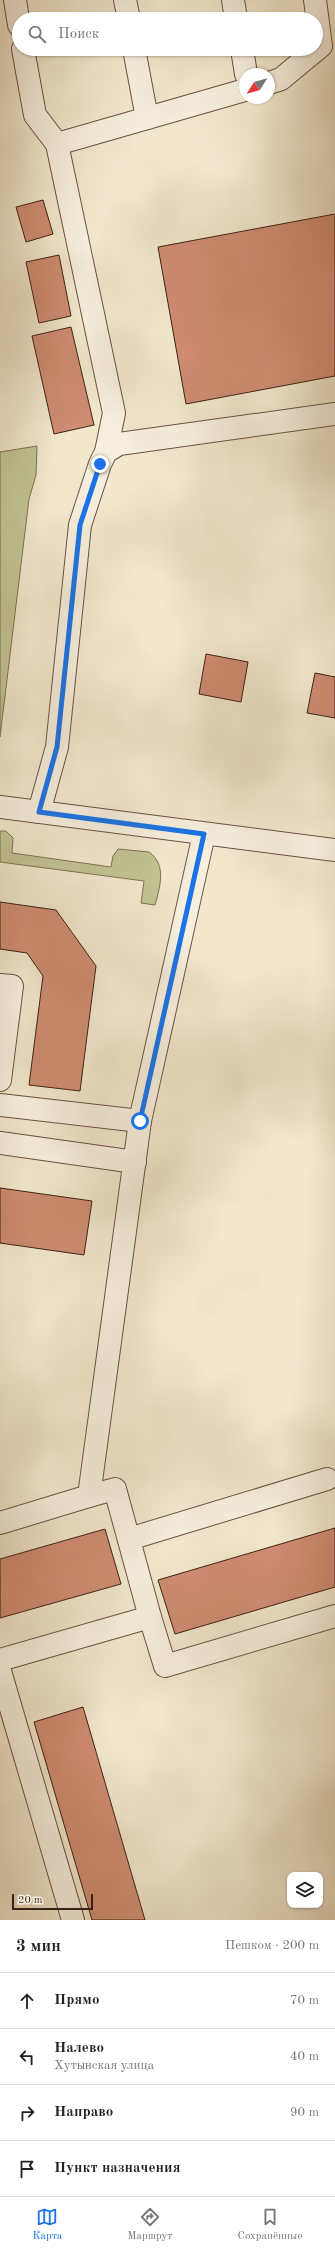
<!DOCTYPE html>
<html lang="ru">
<meta charset="utf-8">
<style>
:root{--surface:#fff;--page:#f2f2f2;--text:#222;--muted:#767676;--line:#e0e0e0;--accent:#1a73e8}
body{margin:0;font-family:"Old Standard TT",serif;background:var(--page);color:var(--text)}
.controls{position:absolute;right:12px;bottom:12px;display:grid;overflow:hidden;border-radius:8px;box-shadow:0 1px 3px #0004}
.controls button{width:36px;height:36px;display:grid;place-items:center;padding:0;border:0;border-bottom:1px solid var(--line);background:var(--surface);color:var(--text);font:20px sans-serif}
.compass{position:absolute;left:239px;top:68px;width:36px;height:36px;border-radius:50%;background:var(--surface);box-shadow:0 1px 3px #0004;rotate:233deg}
.scale{position:absolute;left:12px;bottom:10px;width:81px;box-sizing:border-box;padding-left:4px;border:2px solid #3d2114;border-top:0;font-size:11px;line-height:14px;white-space:nowrap;color:#3d2114;-webkit-text-stroke:3px #f6efde;paint-order:stroke}
.stop{position:absolute;width:12px;height:12px;margin:-9px;border:3px solid #1a73e8;border-radius:50%;background:#fff}
.stop.end{background:#1a73e8;border-color:#fff;box-shadow:0 1px 4px #0008}
.list{margin:0;padding:0;list-style:none}
h2{display:flex;justify-content:space-between;align-items:center;height:52px;margin:0;padding:0 16px;font-size:17px}
h2 small{font-size:13px;font-weight:400;color:var(--muted)}
.list li{display:grid;grid-template-columns:26px 1fr auto;gap:12px;align-items:center;box-sizing:border-box;height:56px;padding:0 16px;border-top:1px solid var(--line)}
.list b{display:block;font-size:15px;white-space:nowrap}
.list p{margin:0;font-size:13px;white-space:nowrap;color:var(--muted)}
.list em{font-size:13px;font-style:normal;color:var(--muted)}
.icon{flex:none;width:22px;height:22px;fill:none;stroke:currentColor;stroke-width:2;stroke-linecap:round;stroke-linejoin:round}
.map{position:relative;flex:none;width:335px;height:1920px;overflow:hidden}
.search{position:absolute;background:var(--surface);box-shadow:0 1px 3px #0004;left:12px;right:12px;top:12px;height:44px;display:flex;align-items:center;gap:10px;box-sizing:border-box;padding:0 14px;border-radius:22px;color:var(--muted);font-size:15px}
.sheet{height:276px;background:var(--surface)}
nav{display:flex;justify-content:space-around;align-items:center;box-sizing:border-box;height:56px;border-top:1px solid var(--line);background:var(--surface);font-size:11px;color:var(--muted)}
nav a{display:grid;justify-items:center;gap:2px}
nav .on{color:var(--accent)}
.map>svg:first-child{display:block}
.green{fill:#c1c393;stroke:#7f7254}
.building{fill:#cf8c72;stroke:#3d2114}
.lines{fill:none;stroke-linecap:round;stroke-linejoin:round}
.minor-casing{stroke:#6a5242;stroke-width:24}
.minor{stroke:#f6efde;stroke-width:22}
.route{stroke:#1a73e8;stroke-width:5}
</style>
<div class="map">
<svg width="335" height="1920" viewBox="0 0 335 1920">
<rect width="100%" height="100%" fill="#f1e7cd"/>
<filter id="stains"><feTurbulence type="fractalNoise" baseFrequency=".005" numOctaves="4"/><feColorMatrix values="0 0 0 0 .2 0 0 0 0 .09 0 0 0 0 .02 0 0 0 .5 -.17"/></filter>
<radialGradient id="worn" r=".72"><stop offset=".6" stop-color="#630" stop-opacity="0"/><stop offset="1" stop-color="#630" stop-opacity=".3"/></radialGradient>
<g class="green">
<path d="M37,446L36,475L29,499L0,737V452Z"/>
<path d="M0,831H6L13,838L12,853L111,867L113,856L118,849L149,852C167,865 160,887 155,905L141,903L144,881L0,862Z"/>
</g>
<g class="building">
<path d="M43,200L53,234L26,242L16,207Z"/>
<path d="M335,214V376L186,404L158,247Z"/>
<path d="M59,255L71,316L39,323L26,262Z"/>
<path d="M71,327L94,425L54,434L32,336Z"/>
<path d="M206,654L248,662L241,702L199,694Z"/>
<path d="M315,673L335,677V718L307,713Z"/>
<path d="M0,902L56,910L96,966L80,1091L29,1085L43,976L27,953L0,949Z"/>
<path d="M0,1188L92,1201L84,1255L0,1243Z"/>
<path d="M335,1528V1587L175,1634L158,1580Z"/>
<path d="M105,1529L121,1584L0,1618V1559Z"/>
<path d="M83,1707L145,1920H92L34,1722Z"/>
</g>
<g class="lines">
<g class="minor-casing">
<g id="minor">
<path d="M15,0L19,25"/>
<path d="M125,0L129,19"/>
<path d="M233,0L236,19"/>
<path d="M23,49L35,115L57,144"/>
<path d="M134,49L147,118"/>
<path d="M242,49L246,74"/>
<path d="M269,83L281,79L321,46L315,0"/>
<path d="M106,452L114,413L57,144L245,90"/>
<path d="M0,807L335,850"/>
<path d="M39,812L57,747L80,525L100,464L106,452L119,444L335,414"/>
<path d="M0,985L12,986L0,1080"/>
<path d="M0,1105L140,1121"/>
<path d="M0,1143L135,1162"/>
<path d="M0,1523L89,1496L140,1121L204,834"/>
<path d="M129,1539L327,1479"/>
<path d="M150,1617L165,1666L335,1616"/>
<path d="M0,1660L150,1617L115,1489L89,1496"/>
<path d="M0,1671L73,1920"/>
</g>
</g>
<use href="#minor" class="minor"/>
</g>
<g class="lines">
<path class="route" d="M100,464L80,525L57,747L39,812L204,834L140,1121"/>
</g>
<rect width="100%" height="100%" filter="url(#stains)"/>
<rect width="100%" height="100%" fill="url(#worn)"/>
</svg>
<div class="controls">
<button><svg class="icon" aria-label="layers" viewBox="0 0 24 24"><path d="M12 4l9 5-9 5-9-5zM3 14l9 5 9-5"/></svg></button>
</div>
<svg class="compass" viewBox="-18 -18 36 36"><path d="M0-13l5 13h-10z" fill="#e53935"/><path d="M0 13l5-13h-10z" fill="#767676"/></svg>
<div class="scale">20 m</div>
<div class="stop" style="left:140px;top:1121px"></div>
<div class="stop end" style="left:100px;top:464px"></div>
<div class="search"><svg class="icon" aria-label="search" viewBox="0 0 24 24"><circle cx="10" cy="10" r="6"/><path d="M15 15l6 6"/></svg>Поиск</div>
</div>
<section class="sheet">
<h2>3 мин<small>Пешком · 200 m</small></h2>
<ul class="list">
<li><svg class="icon" aria-label="ahead" viewBox="0 0 24 24"><path d="M12 20V5M6 11l6-6 6 6"/></svg><div><b>Прямо</b></div><em>70 m</em></li>
<li><svg class="icon" aria-label="left" viewBox="0 0 24 24"><path d="M17 20v-9H6M10 6l-5 5 5 5"/></svg><div><b>Налево</b><p>Хутынская улица</p></div><em>40 m</em></li>
<li><svg class="icon" aria-label="right" viewBox="0 0 24 24"><path d="M7 20v-9h11M14 6l5 5-5 5"/></svg><div><b>Направо</b></div><em>90 m</em></li>
<li><svg class="icon" aria-label="arrive" viewBox="0 0 24 24"><path d="M6 21V4h12l-3 4 3 4H6"/></svg><div><b>Пункт назначения</b></div></li>
</ul>
</section>
<nav>
<a class="on"><svg class="icon" aria-label="map" viewBox="0 0 24 24"><path d="M3 6l6-2 6 2 6-2v14l-6 2-6-2-6 2zM9 4v14M15 6v14"/></svg>Карта</a>
<a><svg class="icon" aria-label="directions" viewBox="0 0 24 24"><path d="M12 3l9 9-9 9-9-9zM9 14v-3h6M13 9l2 2-2 2"/></svg>Маршрут</a>
<a><svg class="icon" aria-label="saved" viewBox="0 0 24 24"><path d="M7 4h10v16l-5-4-5 4z"/></svg>Сохранённые</a>
</nav>
